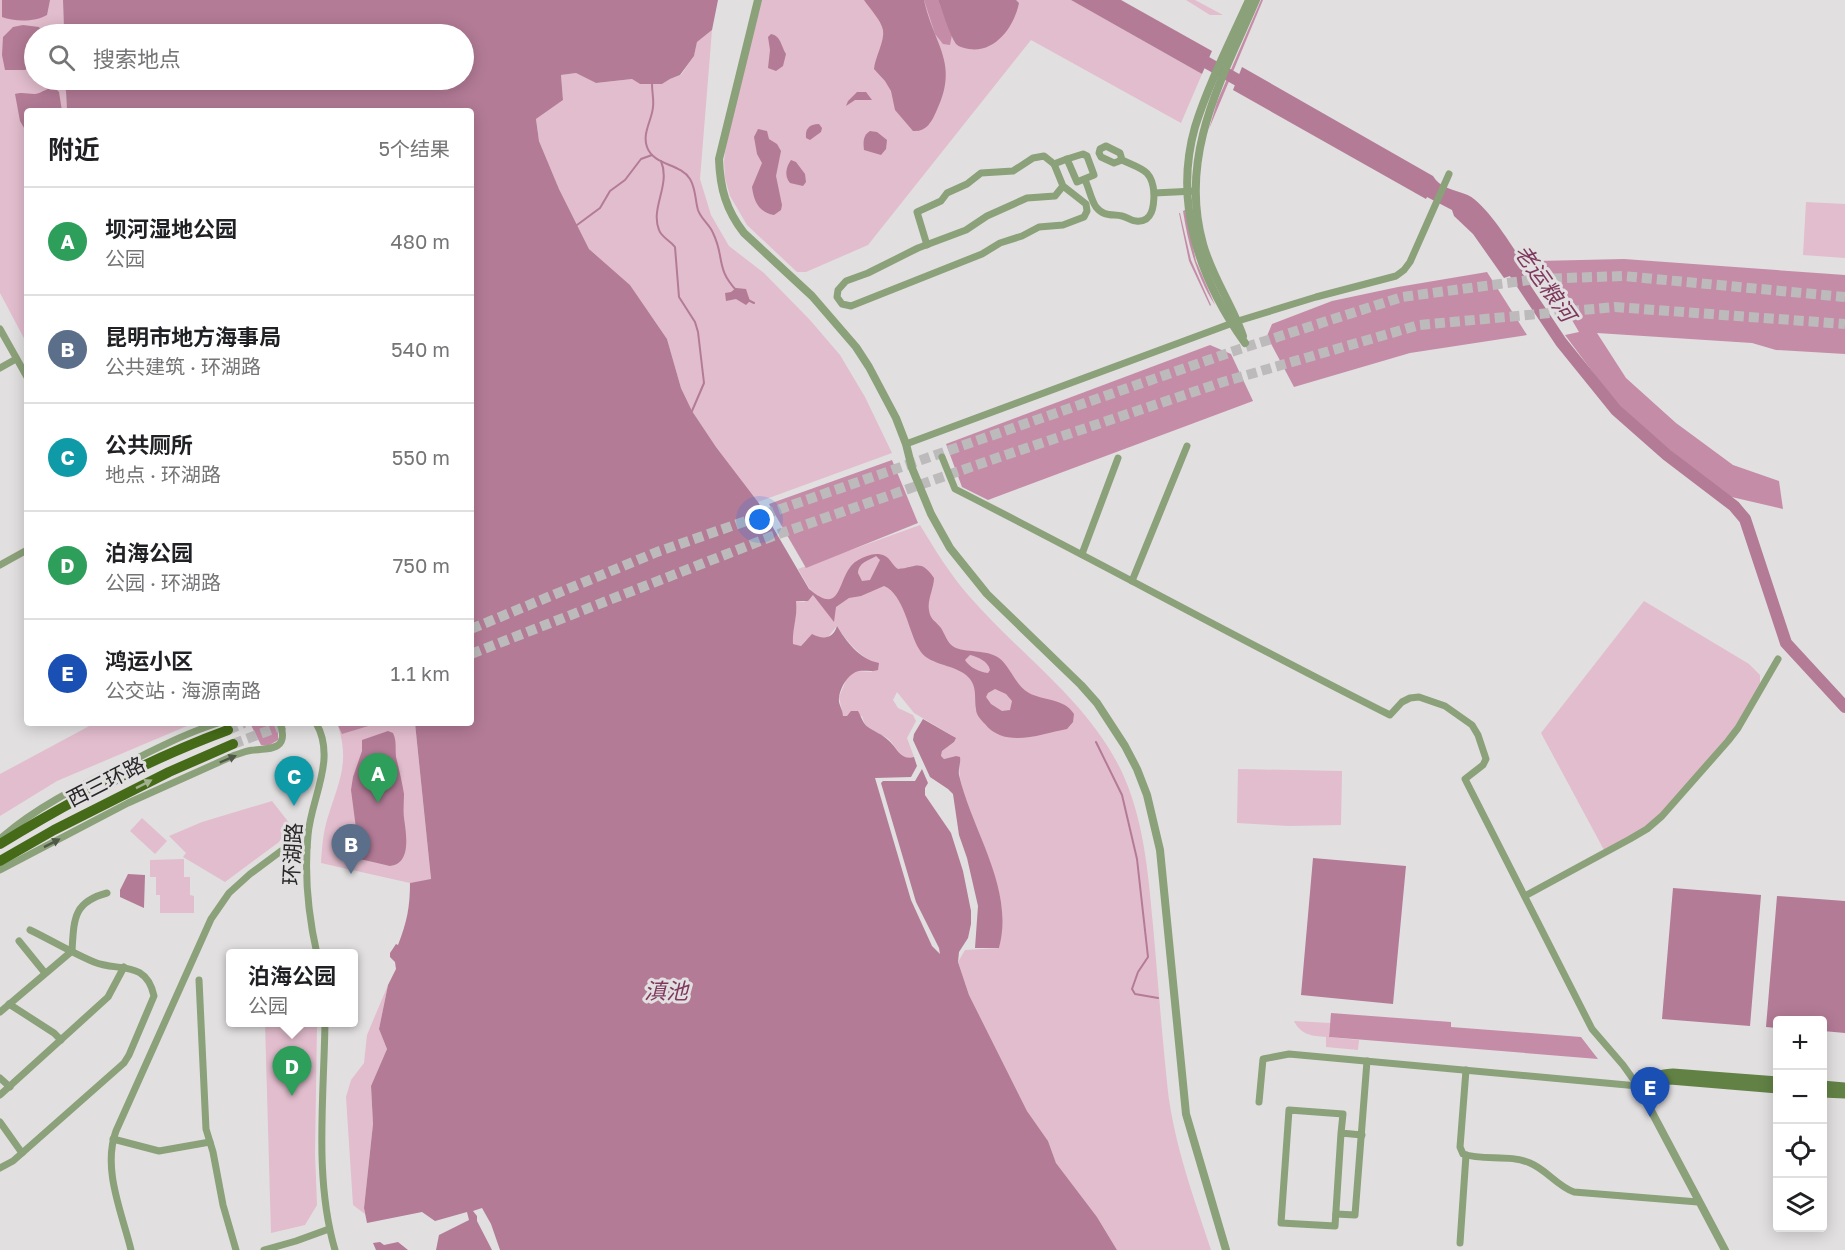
<!DOCTYPE html>
<html lang="zh">
<meta charset="utf-8">
<style>
:root{--surface:#fff;--page:#f6f6f6;--text:#202124;--muted:#757577;--line:#e0e0e0;--accent:#d93025}
body{margin:0;font-family:"Golos Text","Noto Sans SC",sans-serif;background:var(--page);color:var(--text)}
.controls{position:absolute;right:18px;bottom:18px;display:grid;overflow:hidden;border-radius:6px;box-shadow:0 3px 15px #0003}
.controls button{width:54px;height:54px;display:grid;place-items:center;padding:0;border:0;border-bottom:2px solid var(--line);background:var(--surface);color:var(--text);font:30px sans-serif}
.you{position:absolute;left:760px;top:520px;width:21px;height:21px;margin:-15px;border:4px solid #fff;border-radius:50%;background:#1a73e8;box-shadow:0 0 0 9px #1a73e833}
.badge{display:grid;place-items:center;width:39px;height:39px;border-radius:50%;background:var(--accent);color:#fff;font-size:20px;font-weight:700}
.pin{position:absolute;translate:-50% -50px;filter:drop-shadow(0 2px 3px #0008)}
.pin::after{content:'';position:absolute;top:32px;width:21px;height:18px;background:inherit;clip-path:polygon(0 0,100% 0,50% 100%)}
.popup{position:absolute;left:226px;top:949px;width:132px;height:78px;box-sizing:border-box;display:grid;place-content:center;border-radius:6px;background:var(--surface);filter:drop-shadow(0 2px 4px #0005);font-size:20px;white-space:nowrap;color:var(--muted)}
.popup b{font-size:22px;color:var(--text)}
.popup::after{content:'';position:absolute;left:50%;top:100%;margin-left:-12px;border:12px solid transparent;border-top-color:var(--surface)}
.list{margin:0;padding:0;list-style:none}
h2{display:flex;justify-content:space-between;align-items:center;height:78px;margin:0;padding:0 24px;font-size:26px}
h2 small{font-size:20px;font-weight:400;color:var(--muted)}
.list li{display:grid;grid-template-columns:39px 1fr auto;gap:18px;align-items:center;box-sizing:border-box;height:108px;padding:0 24px;border-top:2px solid var(--line)}
.list b{display:block;font-size:22px;white-space:nowrap}
.list p{margin:0;font-size:20px;white-space:nowrap;color:var(--muted)}
.list em{font-size:20px;font-style:normal;color:var(--muted)}
.icon{flex:none;width:33px;height:33px;fill:none;stroke:currentColor;stroke-width:2;stroke-linecap:round;stroke-linejoin:round}
.map{position:relative;flex:none;width:1845px;height:1250px;overflow:hidden}
.search{position:absolute;background:var(--surface);box-shadow:0 3px 15px #0003;left:24px;top:24px;width:450px;height:66px;display:flex;align-items:center;gap:15px;box-sizing:border-box;padding:0 21px;border-radius:33px;color:var(--muted);font-size:22px}
.panel{position:absolute;background:var(--surface);box-shadow:0 3px 15px #0003;left:24px;top:108px;width:450px;height:618px;border-radius:6px}
.map>svg:first-child{display:block}
.green{fill:#e2bdcd}
.forest{fill:#c58ca7}
.water{fill:#b37b96;fill-rule:evenodd}
.lines{fill:none;stroke-linecap:round;stroke-linejoin:round}
.stream{stroke:#b37b96;stroke-width:2}
.river{stroke:#b37b96;stroke-width:12}
.primary-tunnel{stroke:#bdbabb;stroke-width:10;stroke-dasharray:10 5;stroke-linecap:butt}
.minor{stroke:#8ba179;stroke-width:7}
.tertiary{stroke:#8ba179;stroke-width:8}
.secondary{stroke:#628245;stroke-width:9}
.primary{stroke:#456b18;stroke-width:10}
.oneway{fill:#505848}
.oneway2{fill:#a3b190}
.labels{text-anchor:middle;stroke-width:6;stroke-linejoin:round;paint-order:stroke}
.street-label{font-size:21px;fill:#282727;stroke:#e2dfe0}
.water-label{font-size:22px;font-style:italic;fill:#7f385e;stroke:#e2dfe0}
</style>
<div class="map">
<svg width="1845" height="1250" viewBox="0 0 1845 1250">
<rect width="100%" height="100%" fill="#e2dfe0"/>
<g class="green">
<path d="M0,0H63L64,31L61,34H34V80H59L66,91L67,111H27V344L0,293Z"/>
<path d="M762,0H1071L1202,74L1181,123L1031,40L868,245L806,272H797L747,225L730,196L725,178L724,161L727,136Z"/>
<path d="M1186,0H1195L1223,15H1210Z"/>
<path d="M712,30L700,179L711,215L729,246L764,273L810,320L840,355L865,397L892,453L758,502L716,447L692,411L681,388L667,339L630,285L589,249L559,189L539,141L536,119L563,100L561,75L576,73L596,83L632,79L640,84H662L670,79L681,75L694,56L697,42Z"/>
<path d="M1806,202L1845,204V258L1803,255Z"/>
<path d="M920,525C935,550 950,574 969,596C1020,655 1086,699 1121,770C1144,819 1148,872 1153,925C1158,981 1162,1037 1168,1092C1175,1147 1194,1198 1211,1250H1117L1097,1217L1056,1163L1048,1141L1027,1111L969,995L958,962L965,950L999,948C1011,902 986,854 971,812C965,796 957,779 960,762L956,756L944,759L941,757L942,751L954,742L953,736L914,713L897,692L893,700L898,708L913,715L916,721L907,738L914,757C899,762 897,745 887,738C879,734 873,730 865,725L862,716H843L839,697L848,676L856,671L872,672L871,662C857,652 846,641 837,626L828,637L806,640L801,646L792,644C792,629 798,616 796,601L804,602L813,595L798,569Z"/>
<path d="M1644,601L1749,664L1760,675V688L1733,730L1661,814L1639,832L1604,850L1541,733Z"/>
<path d="M95,723H194L57,781L0,816V774Z"/>
<path d="M337,723H415L431,880L410,883L321,863C322,848 323,834 327,820C338,783 351,763 337,723Z"/>
<path d="M1238,769L1342,771L1341,825L1289,826L1237,823Z"/>
<path d="M272,801L290,824L279,842L225,882L183,857L186,853L169,836L202,822Z"/>
<path d="M142,818L167,841L155,854L130,831Z"/>
<path d="M184,859V877H190V895L194,896V913H160V895H156V877H150V860Z"/>
<path d="M388,985L379,1029L387,1049L371,1086L373,1124L364,1208L365,1214L353,1205L346,1097L351,1080L364,1063L367,1035Z"/>
<path d="M1294,1021L1330,1023L1329,1037L1359,1040L1358,1050L1326,1047V1037C1312,1036 1301,1035 1294,1021Z"/>
<path d="M265,1023H317L315,1154L317,1205L305,1225L271,1233Z"/>
</g>
<g class="forest">
<path d="M924,0H938L952,35L950,45L943,44L935,34Z"/>
<path d="M1261,0H1263L1209,129L1217,102Z"/>
<path d="M1185,210L1196,261L1215,305C1197,277 1188,244 1183,211Z"/>
<path d="M1179,213H1180L1191,260L1211,305L1210,306L1189,261Z"/>
<path d="M1624,259L1845,275V354L1776,350L1752,343L1597,333L1626,378L1676,423L1733,465L1779,481L1783,509L1723,495L1618,406L1565,335L1579,332L1537,261Z"/>
<path d="M1487,272L1527,335L1410,353L1294,387L1267,336L1272,324L1332,301L1398,287Z"/>
<path d="M1210,345L1231,354L1253,401L988,500L962,487L946,444Z"/>
<path d="M892,460L918,523L806,568L769,504Z"/>
<path d="M250,723H278V740L268,746L261,745Z"/>
<path d="M337,723H378L342,734Z"/>
<path d="M1331,1013L1451,1022V1027L1581,1037L1598,1059L1329,1037Z"/>
</g>
<g class="water">
<path d="M2,0H50L47,15C35,22 15,22 2,17Z"/>
<path d="M63,0H718L712,30L697,42L694,56L680,75L670,79L662,84H640L632,79L596,83L576,73L561,75L563,100L536,119L539,141L559,189L589,249L630,285L667,339L681,388L692,411L716,447L758,502L809,589C841,616 837,583 851,566C855,561 861,558 867,556C873,554 879,553 885,556C891,559 892,565 898,569C916,568 920,558 934,578C934,588 927,600 929,610C930,620 936,621 941,628C945,634 947,643 954,647C964,653 987,649 999,658C1010,666 1015,685 1029,693C1044,701 1064,698 1074,714L1073,722L1067,729C1041,734 1005,749 985,724C981,720 976,715 976,709C974,696 978,685 966,675C953,664 927,665 919,649C909,633 904,594 884,586L861,596L849,598L836,607L834,622L813,595L808,601H796C798,616 792,629 793,644L801,646L812,634C823,640 833,639 837,626C846,641 859,659 879,663L878,670C871,672 866,670 859,671C848,673 838,690 839,702C840,707 843,711 843,716H847L851,711H858C861,716 863,724 868,727C875,732 882,734 888,740C897,747 900,761 914,757L917,766L911,777L875,778L911,900L932,946L940,954L939,948L916,902L881,783L883,781H915L922,769L928,783L925,788V795L951,833L963,871L971,911V924L968,938L959,952L958,962L969,995L1027,1111L1048,1141L1056,1163L1097,1217L1117,1250H500L491,1224L482,1208L473,1211L477,1216V1221L492,1250H436L439,1235L469,1220L467,1212L435,1221L422,1212L367,1223L364,1208L373,1124L371,1086L387,1049L379,1029L388,985L396,969L395,962L390,957V953L396,944L398,945C407,922 410,907 410,883L431,879L415,723H471V111H67L66,91L59,80H464V34H61L64,31ZM876,556L880,560L870,580L862,581L858,573C859,562 868,561 876,556ZM970,655C978,657 988,661 990,670L988,673C979,672 969,667 965,660ZM995,689L1006,694L1012,701L1010,710L1002,711L991,704L986,697L988,693Z"/>
<path d="M864,0H924C934,46 960,63 936,112C931,123 926,132 913,131L895,110L891,91L885,81L874,69C875,57 885,41 883,30C881,20 870,9 864,0Z"/>
<path d="M938,0H1016L1019,3C1014,27 995,53 969,49C964,48 959,47 956,44C949,34 943,12 938,0Z"/>
<path d="M1071,0H1121L1212,51L1202,74Z"/>
<path d="M23,25L39,27L42,33L34,34V65L25,70H5L2,55L3,37L13,27Z"/>
<path d="M771,34C781,36 781,46 786,54L783,66L776,71L768,68L770,50L768,37Z"/>
<path d="M1242,67L1433,176C1439,187 1454,190 1465,194C1485,200 1515,251 1528,270L1504,278L1473,234L1454,216L1452,210L1427,197L1426,199L1233,90Z"/>
<path d="M54,87L59,92L62,111H27V133L20,121L15,94C23,92 27,94 35,94C42,93 47,88 54,87Z"/>
<path d="M857,92H866L872,100H855L846,106L848,101Z"/>
<path d="M819,124L822,128L821,132L810,140L806,138C805,129 809,124 819,124Z"/>
<path d="M758,129L767,131L769,139L777,144L781,151L776,176L782,205L781,210L774,215C759,212 754,202 752,187L762,163L757,154L754,137Z"/>
<path d="M870,131L877,132L887,140L886,149L881,155L864,150C863,142 863,135 870,131Z"/>
<path d="M791,160L796,162L805,174L806,182L803,186L790,183C784,176 786,167 791,160Z"/>
<path d="M736,288L746,289L750,301L746,305L736,299L726,301L725,293L731,292Z"/>
<path d="M923,719L956,738L954,742L942,751L941,756L944,759L956,756L960,757C961,763 958,769 959,775C972,831 1015,889 999,948H975L978,906L967,858L959,835L953,794L948,789L930,777L913,740L914,734Z"/>
<path d="M388,731L393,733C397,741 395,748 396,757C399,769 402,782 404,794C404,802 403,810 404,818C406,833 412,864 390,866L360,859L351,790L353,777L362,751V740Z"/>
<path d="M1313,858L1406,866L1393,1004L1301,995Z"/>
<path d="M128,874L145,875L144,908L120,897V890Z"/>
<path d="M1673,888L1761,895L1750,1026L1662,1019Z"/>
<path d="M1777,896L1845,901V1033L1823,1031L1822,1020H1778L1777,1028L1766,1027Z"/>
<path d="M380,1242L384,1245L398,1242L408,1250H376L373,1243Z"/>
</g>
<g class="lines">
<g class="stream">
<path d="M652,84C652,92 654,100 653,107C652,120 642,133 647,147C654,166 680,163 690,179C696,189 695,200 698,210C701,219 710,225 713,233C725,257 715,268 737,291"/>
<path d="M661,161C671,185 650,208 659,230C662,238 670,240 675,247L679,297L695,322L698,332L704,383L692,411"/>
<path d="M577,225L600,208L610,191L625,180L641,159L652,155"/>
<path d="M748,300L754,303"/>
<path d="M1096,742L1122,795L1137,859L1148,957L1138,972L1132,989L1135,994L1158,998"/>
</g>
<g class="river">
<path d="M1195,56L1250,87"/>
<path d="M1507,261L1561,342L1616,410L1667,455L1734,506L1745,519L1786,643L1845,707"/>
</g>
<g class="primary-tunnel">
<path d="M471,629L657,552L1240,349L1402,297L1537,279L1623,276L1845,297"/>
<path d="M471,654L773,536L991,460L1223,382L1419,325L1615,307L1845,324"/>
<path d="M228,730L244,723"/>
<path d="M233,744L289,723"/>
</g>
<g class="minor">
<path d="M1083,154L1087,156L1094,175L1077,182L1067,159Z"/>
<path d="M1122,160L1114,163L1101,157L1099,153L1100,149L1106,146L1120,153L1122,160C1141,169 1152,169 1154,193L1195,191"/>
<path d="M1054,164L1063,186L1086,204L1087,211L1084,217L1063,225L1039,227L1022,236L1000,243L982,254L851,306L842,304L837,297L838,290L846,281L868,273L918,248L966,230L987,216L1027,198L1055,196L1063,186"/>
<path d="M1085,180C1089,188 1091,200 1096,207C1104,217 1112,214 1122,216C1127,217 1131,221 1136,221C1153,223 1154,205 1154,193"/>
<path d="M927,245L917,212L941,201L947,193L967,184L981,173L1013,171L1033,158L1044,156L1054,164L1067,159"/>
<path d="M0,329L27,377"/>
<path d="M0,368L16,359"/>
<path d="M906,444L1238,321L1316,297L1396,276L1404,270L1410,262L1449,174"/>
<path d="M942,457L955,489C1101,563 1244,642 1390,715L1402,702L1410,698L1419,697L1445,706L1472,725L1478,735L1486,759L1483,765L1465,779L1592,1029L1623,1065L1638,1086"/>
<path d="M1082,554L1118,458"/>
<path d="M0,565L27,550"/>
<path d="M1132,581L1187,446"/>
<path d="M316,723C337,759 311,798 308,835C304,876 308,914 317,954"/>
<path d="M0,839C37,806 82,785 125,764C156,749 186,733 218,723"/>
<path d="M0,870L128,803L235,755C242,753 248,750 254,750C273,749 289,748 280,723"/>
<path d="M1525,896L1630,839L1647,829L1662,816L1728,741L1738,728L1778,659"/>
<path d="M19,941L45,973"/>
<path d="M199,980L206,1129L213,1152L223,1205L236,1250"/>
<path d="M9,1004L54,1033L61,1040"/>
<path d="M0,1012L72,951C74,919 73,902 107,893"/>
<path d="M325,1022C324,1097 314,1178 335,1250"/>
<path d="M1466,1070L1460,1147L1463,1154C1484,1161 1509,1154 1530,1163C1547,1170 1557,1186 1574,1192L1698,1202"/>
<path d="M0,1078L10,1087"/>
<path d="M0,1095L108,997L124,967"/>
<path d="M1259,1102L1263,1059L1289,1054L1638,1086"/>
<path d="M0,1122L22,1153"/>
<path d="M1341,1133L1335,1226L1281,1223L1289,1110L1343,1114L1341,1133L1362,1135"/>
<path d="M113,1139L159,1151L210,1142"/>
<path d="M0,1168L13,1161L124,1063L129,1055L154,996C146,959 117,972 94,962C72,953 51,940 30,930"/>
<path d="M1336,1214L1355,1215L1367,1061"/>
<path d="M1460,1243L1466,1155"/>
<path d="M131,1250C122,1213 102,1169 116,1131L211,919L229,893L250,874L281,851L307,847"/>
<path d="M264,1250L296,1241L329,1229"/>
</g>
<g class="tertiary">
<path d="M758,0L719,159C720,188 726,210 744,233L812,296L856,347L869,367L896,418L906,444L912,468L931,514L950,548L987,594L1081,685L1097,703L1125,746L1137,769L1147,795L1160,850L1186,1114L1226,1250"/>
<path d="M1243,336C1232,304 1212,277 1203,244C1178,155 1222,79 1256,0"/>
<path d="M1245,343C1200,280 1173,204 1195,127C1208,85 1231,40 1249,0"/>
<path d="M1638,1086L1725,1250"/>
</g>
<g class="secondary">
<path d="M1822,1085L1845,1087"/>
<path d="M1638,1086C1650,1077 1659,1074 1673,1073L1778,1081"/>
<path d="M1641,1086L1670,1080L1778,1089"/>
<path d="M1822,1093L1845,1094"/>
</g>
<g class="primary">
<path d="M0,844C72,800 149,759 228,730"/>
<path d="M0,861L54,830L169,772L233,744"/>
</g>
</g>
<defs><path id="oneway-solid" d="M-6-.8H1V-3.2L6.5 0L1 3.2V.8H-6Z" transform="scale(1.5)"/></defs>
<g class="oneway">
<use href="#oneway-solid" transform="translate(228 759) rotate(-23)"/>
<use href="#oneway-solid" transform="translate(52 843) rotate(-27)"/>
</g>
<use class="oneway2" href="#oneway-solid" transform="translate(144 784) rotate(-27)"/>
<g class="labels">
<g class="street-label">
<text transform="translate(106 782) rotate(-27)" y="7">西三环路</text>
<text transform="translate(293 854) rotate(-87)" y="7">环湖路</text>
</g>
<g class="water-label">
<text transform="translate(1545 283) rotate(55)" y="8">老运粮河</text>
<text x="666" y="999">滇池</text>
</g>
</g>
</svg>
<div class="controls">
<button>+</button>
<button>−</button>
<button><svg class="icon" aria-label="locate" viewBox="0 0 24 24"><circle cx="12" cy="12" r="6"/><path d="M12 2v4M12 18v4M2 12h4M18 12h4"/></svg></button>
<button><svg class="icon" aria-label="layers" viewBox="0 0 24 24"><path d="M12 4l9 5-9 5-9-5zM3 14l9 5 9-5"/></svg></button>
</div>
<div class="you"></div>
<div class="pin badge" style="left:378px;top:803px;background:#2e9e5b">A</div>
<div class="pin badge" style="left:351px;top:874px;background:#5c6f8a">B</div>
<div class="pin badge" style="left:294px;top:806px;background:#0f9aa8">C</div>
<div class="pin badge" style="left:292px;top:1096px;background:#2e9e5b">D</div>
<div class="popup"><b>泊海公园</b>公园</div>
<div class="pin badge" style="left:1650px;top:1117px;background:#1a4fb4">E</div>
<div class="search"><svg class="icon" aria-label="search" viewBox="0 0 24 24"><circle cx="10" cy="10" r="6"/><path d="M15 15l6 6"/></svg>搜索地点</div>
<section class="panel">
<h2>附近<small>5个结果</small></h2>
<ul class="list">
<li><span class="badge" style="background:#2e9e5b">A</span><div><b>坝河湿地公园</b><p>公园</p></div><em>480 m</em></li>
<li><span class="badge" style="background:#5c6f8a">B</span><div><b>昆明市地方海事局</b><p>公共建筑 · 环湖路</p></div><em>540 m</em></li>
<li><span class="badge" style="background:#0f9aa8">C</span><div><b>公共厕所</b><p>地点 · 环湖路</p></div><em>550 m</em></li>
<li><span class="badge" style="background:#2e9e5b">D</span><div><b>泊海公园</b><p>公园 · 环湖路</p></div><em>750 m</em></li>
<li><span class="badge" style="background:#1a4fb4">E</span><div><b>鸿运小区</b><p>公交站 · 海源南路</p></div><em>1.1 km</em></li>
</ul>
</section>
</div>
